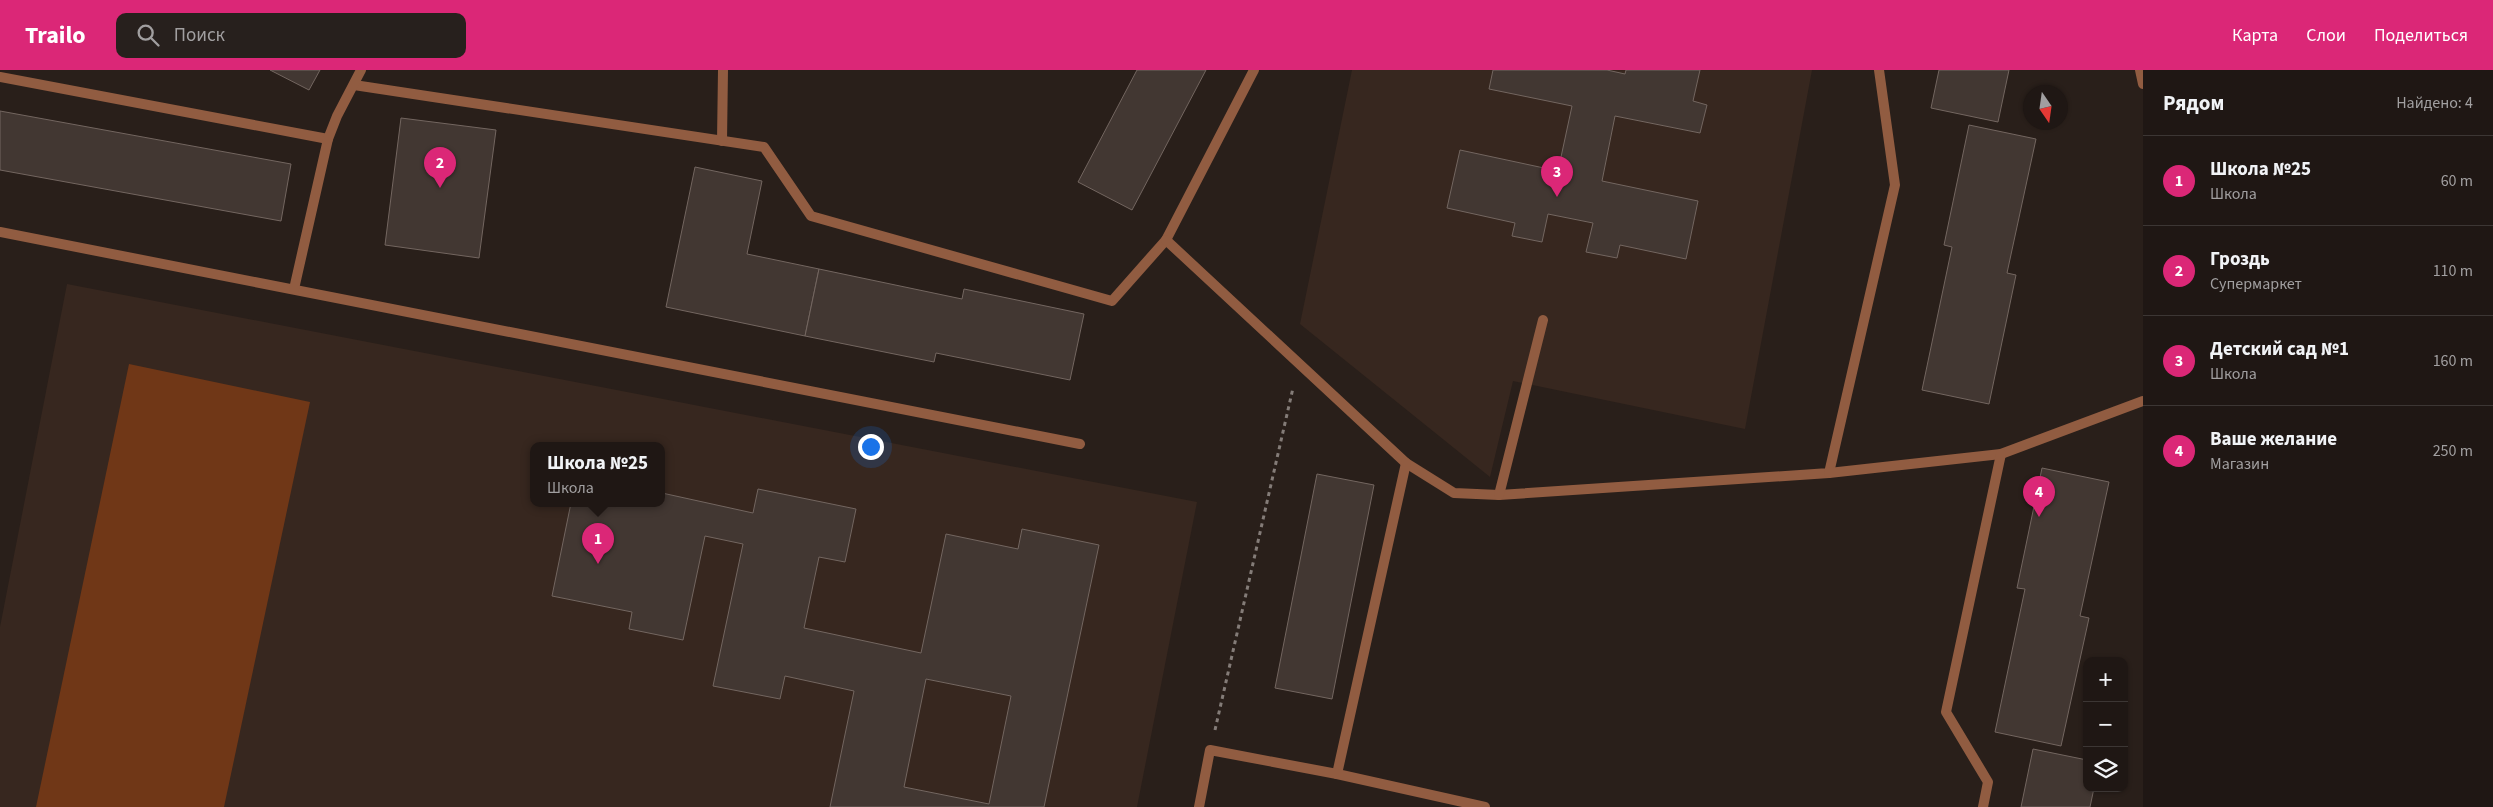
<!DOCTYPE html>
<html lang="ru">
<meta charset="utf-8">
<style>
:root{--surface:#1f1714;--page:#27201d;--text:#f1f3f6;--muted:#a19fa0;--line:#3c3634;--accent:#db2777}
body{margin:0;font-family:"Source Sans 3",sans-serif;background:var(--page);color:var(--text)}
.controls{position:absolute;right:15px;bottom:15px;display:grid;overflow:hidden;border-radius:10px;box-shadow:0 1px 4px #0004}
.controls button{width:45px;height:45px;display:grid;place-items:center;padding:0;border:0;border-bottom:1px solid var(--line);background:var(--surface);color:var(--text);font:25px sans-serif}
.compass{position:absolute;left:2023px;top:15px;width:45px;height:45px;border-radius:50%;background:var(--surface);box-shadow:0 1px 4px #0004;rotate:167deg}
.you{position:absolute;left:870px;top:376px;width:18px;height:18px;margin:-12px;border:4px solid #fff;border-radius:50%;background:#1a73e8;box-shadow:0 0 0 8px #1a73e833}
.badge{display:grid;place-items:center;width:32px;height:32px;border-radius:50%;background:var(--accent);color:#fff;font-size:16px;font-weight:700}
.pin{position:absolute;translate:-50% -41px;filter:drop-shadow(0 1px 2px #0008)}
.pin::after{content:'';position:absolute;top:26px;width:18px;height:15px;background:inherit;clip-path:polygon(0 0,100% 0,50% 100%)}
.popup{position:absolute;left:530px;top:372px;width:135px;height:65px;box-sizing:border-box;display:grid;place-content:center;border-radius:10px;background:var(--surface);filter:drop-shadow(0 1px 4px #0005);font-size:16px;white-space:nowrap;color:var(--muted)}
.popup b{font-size:19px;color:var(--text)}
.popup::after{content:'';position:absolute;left:50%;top:100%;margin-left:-10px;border:10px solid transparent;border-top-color:var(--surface)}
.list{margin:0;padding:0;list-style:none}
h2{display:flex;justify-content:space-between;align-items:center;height:65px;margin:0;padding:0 20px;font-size:21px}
h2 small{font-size:16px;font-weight:400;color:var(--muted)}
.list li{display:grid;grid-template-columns:32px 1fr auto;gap:15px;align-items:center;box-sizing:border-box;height:90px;padding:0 20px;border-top:1px solid var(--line)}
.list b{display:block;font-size:19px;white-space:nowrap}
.list p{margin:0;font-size:16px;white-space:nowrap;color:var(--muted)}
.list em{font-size:16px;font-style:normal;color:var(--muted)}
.icon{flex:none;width:28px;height:28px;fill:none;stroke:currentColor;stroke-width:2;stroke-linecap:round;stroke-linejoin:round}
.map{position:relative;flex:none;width:2143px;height:737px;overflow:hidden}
header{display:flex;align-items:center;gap:30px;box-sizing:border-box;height:70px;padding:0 25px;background:var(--accent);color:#fff}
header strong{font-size:24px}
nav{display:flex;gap:28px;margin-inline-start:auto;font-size:18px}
.search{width:350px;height:45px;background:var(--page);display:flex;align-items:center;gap:12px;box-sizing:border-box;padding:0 18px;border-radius:10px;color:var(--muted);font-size:19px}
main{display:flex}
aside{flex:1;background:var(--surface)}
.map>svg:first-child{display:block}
.built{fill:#37271f;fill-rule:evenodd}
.green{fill:#703717}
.building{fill:#423732;stroke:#736660;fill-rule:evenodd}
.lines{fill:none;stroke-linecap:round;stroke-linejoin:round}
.path{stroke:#847c78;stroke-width:3;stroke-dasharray:4 4;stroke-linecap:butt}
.service{stroke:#915c41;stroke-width:10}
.tertiary{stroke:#915c41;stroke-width:10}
</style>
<header>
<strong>Trailo</strong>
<div class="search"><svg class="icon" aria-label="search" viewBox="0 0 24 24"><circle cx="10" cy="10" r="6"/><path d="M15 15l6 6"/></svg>Поиск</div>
<nav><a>Карта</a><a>Слои</a><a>Поделиться</a></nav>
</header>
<main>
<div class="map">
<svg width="2143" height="737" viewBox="0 0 2143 737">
<rect width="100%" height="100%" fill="#291f1a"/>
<g class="built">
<path d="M1352,0H1812L1745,359L1513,311L1490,407L1300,254Z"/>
<path d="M67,214L1197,432L1137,737H0V557ZM534,375H662V433H534Z"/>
</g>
<path class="green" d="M129,294L310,332L224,737H36Z"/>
<g class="building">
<path d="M270,0H320L309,20Z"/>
<path d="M1137,0H1206L1132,140L1078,112Z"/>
<path d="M1493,0H1607L1625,4L1626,0H1700L1693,31L1707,35L1700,63L1615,46L1602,111L1698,131L1686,189L1620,175L1617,188L1586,182L1593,153L1548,144L1542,172L1512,166L1515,153L1447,138L1460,80L1558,101L1572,36L1489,19Z"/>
<path d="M1939,0H2009L1998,52L1931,38Z"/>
<path d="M0,41L291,94L281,151L0,100Z"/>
<path d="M401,48L496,60L479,188L385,175Z"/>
<path d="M1969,55L2036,69L2007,203L2016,205L1989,334L1922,320L1952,177L1944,175Z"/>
<path d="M695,97L762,111L747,184L819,199L805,266L666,237Z"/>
<path d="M819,199L962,229L964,219L1084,244L1070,310L936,283L934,292L805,266Z"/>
<path d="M2042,398L2109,412L2080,546L2089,548L2061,676L1995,662L2025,519L2017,518Z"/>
<path d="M1317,404L1374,415L1332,629L1275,618Z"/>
<path d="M758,419L856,439L845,492L819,487L804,558L921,583L946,464L1018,479L1022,459L1099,475L1044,737H830L854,621L785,606L780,629L713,616L743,474L705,466L683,570L629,559L632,542L552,526L571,433H662V423L753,443ZM926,609L1011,626L989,734L904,717Z"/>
<path d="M2033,679L2087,690V718H2094L2090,737H2021Z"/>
</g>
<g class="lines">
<path class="path" d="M1215,660L1293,318"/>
<g class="service">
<path d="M0,7L328,69"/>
<path d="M354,15L764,77L811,146L1112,231L1166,170L1254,0"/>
<path d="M722,71L723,0"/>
<path d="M0,162L1080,374"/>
<path d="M1166,170L1406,393L1454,423L1499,425L1829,403L1895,115L1879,0"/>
<path d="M294,219L328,69L337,46L361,0"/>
<path d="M1829,403L2001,384L2143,331"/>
<path d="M1499,425L1543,250"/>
<path d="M1337,704L1406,393"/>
<path d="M1199,737L1210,680L1337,704L1485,737"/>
<path d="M1983,737L1988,712L1946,642L2001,384"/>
</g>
<path class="tertiary" d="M2140,0L2143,14"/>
</g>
</svg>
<div class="controls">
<button>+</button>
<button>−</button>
<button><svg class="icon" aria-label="layers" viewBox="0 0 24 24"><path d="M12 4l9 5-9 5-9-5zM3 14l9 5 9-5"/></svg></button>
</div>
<svg class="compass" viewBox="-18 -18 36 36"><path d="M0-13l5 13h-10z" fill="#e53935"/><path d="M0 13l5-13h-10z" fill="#a19fa0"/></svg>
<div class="you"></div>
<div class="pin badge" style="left:598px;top:494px">1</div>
<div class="popup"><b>Школа №25</b>Школа</div>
<div class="pin badge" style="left:440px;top:118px">2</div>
<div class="pin badge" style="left:1557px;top:127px">3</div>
<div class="pin badge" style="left:2039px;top:447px">4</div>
</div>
<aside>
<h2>Рядом<small>Найдено: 4</small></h2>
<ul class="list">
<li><span class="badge">1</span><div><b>Школа №25</b><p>Школа</p></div><em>60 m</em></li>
<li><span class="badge">2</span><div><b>Гроздь</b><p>Супермаркет</p></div><em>110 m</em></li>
<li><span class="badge">3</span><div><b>Детский сад №1</b><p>Школа</p></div><em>160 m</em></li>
<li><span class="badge">4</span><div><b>Ваше желание</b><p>Магазин</p></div><em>250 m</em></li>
</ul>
</aside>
</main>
